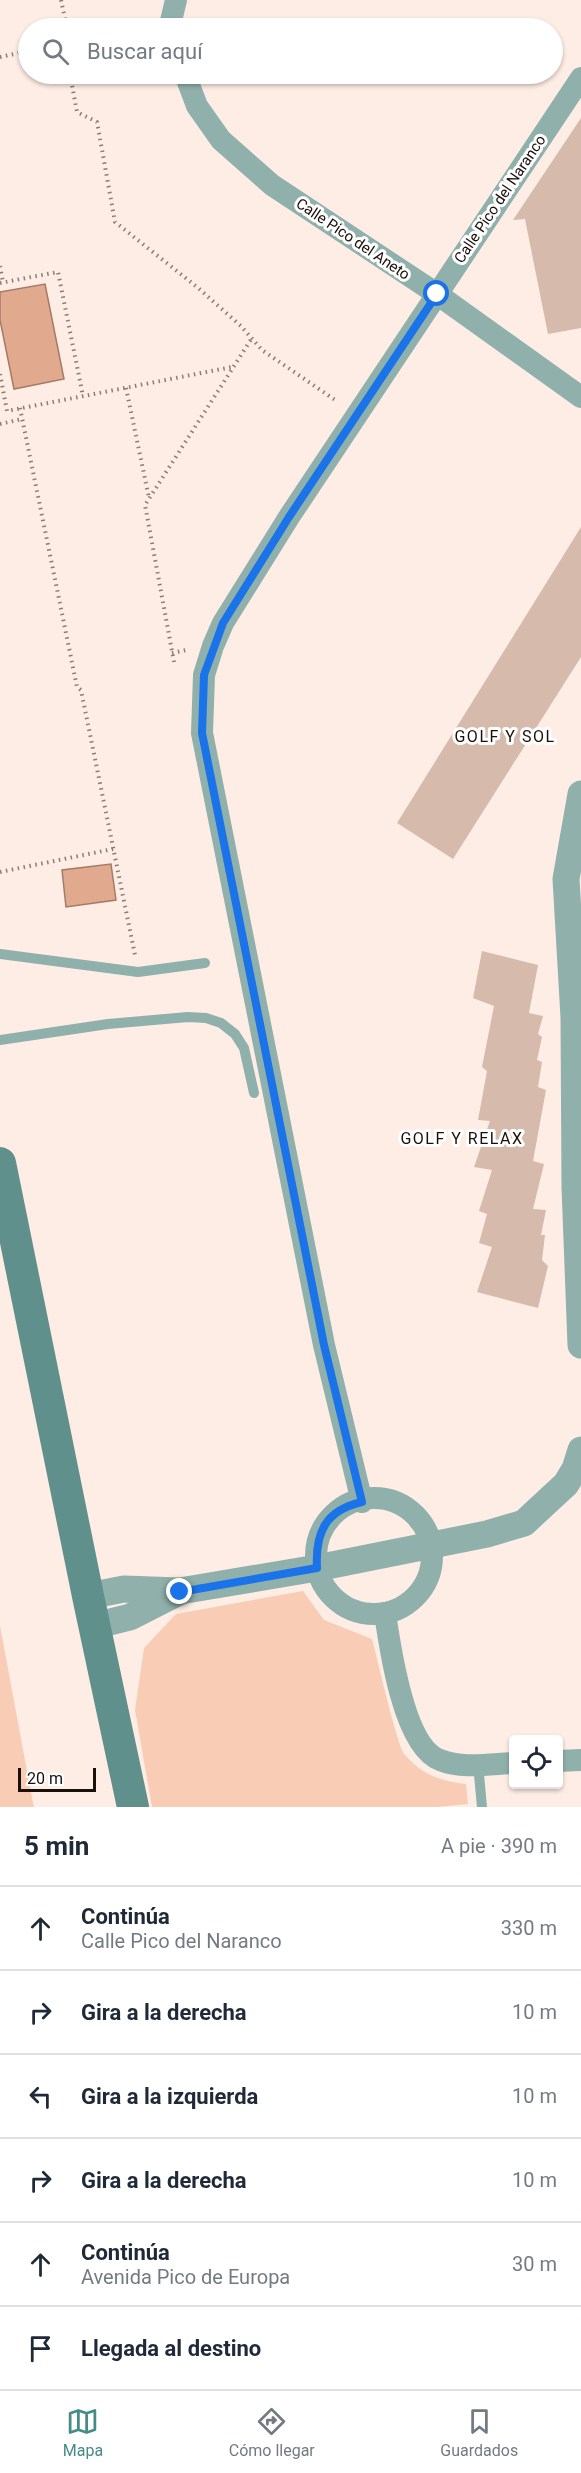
<!DOCTYPE html>
<html lang="es">
<meta charset="utf-8">
<style>
:root{--surface:#fff;--page:#f2f2f3;--text:#1f2937;--muted:#747a83;--line:#e0e1e3;--accent:#468c86}
body{margin:0;font-family:Roboto,sans-serif;background:var(--page);color:var(--text)}
.controls{position:absolute;right:18px;bottom:18px;display:grid;overflow:hidden;border-radius:6px;box-shadow:0 2px 4px #0004}
.controls button{width:54px;height:54px;display:grid;place-items:center;padding:0;border:0;border-bottom:2px solid var(--line);background:var(--surface);color:var(--text);font:30px sans-serif}
.scale{position:absolute;left:18px;bottom:15px;width:78px;box-sizing:border-box;padding-left:6px;border:3px solid #19100b;border-top:0;font-size:16px;line-height:21px;white-space:nowrap;color:#19100b;-webkit-text-stroke:4px #fff;paint-order:stroke}
.stop{position:absolute;width:18px;height:18px;margin:-14px;border:4px solid #1a73e8;border-radius:50%;background:#fff}
.stop.end{background:#1a73e8;border-color:#fff;box-shadow:0 2px 6px #0008}
.list{margin:0;padding:0;list-style:none}
h2{display:flex;justify-content:space-between;align-items:center;height:78px;margin:0;padding:0 24px;font-size:26px}
h2 small{font-size:20px;font-weight:400;color:var(--muted)}
.list li{display:grid;grid-template-columns:39px 1fr auto;gap:18px;align-items:center;box-sizing:border-box;height:84px;padding:0 24px;border-top:2px solid var(--line)}
.list b{display:block;font-size:22px;white-space:nowrap}
.list p{margin:0;font-size:20px;white-space:nowrap;color:var(--muted)}
.list em{font-size:20px;font-style:normal;color:var(--muted)}
.icon{flex:none;width:33px;height:33px;fill:none;stroke:currentColor;stroke-width:2;stroke-linecap:round;stroke-linejoin:round}
.map{position:relative;flex:none;width:581px;height:1807px;overflow:hidden}
.search{position:absolute;background:var(--surface);box-shadow:0 2px 4px #0004;left:18px;right:18px;top:18px;height:66px;display:flex;align-items:center;gap:15px;box-sizing:border-box;padding:0 21px;border-radius:33px;color:var(--muted);font-size:22px}
.sheet{height:582px;background:var(--surface)}
nav{display:flex;justify-content:space-around;align-items:center;box-sizing:border-box;height:84px;border-top:2px solid var(--line);background:var(--surface);font-size:16px;color:var(--muted)}
nav a{display:grid;justify-items:center;gap:3px}
nav .on{color:var(--accent)}
.map>svg:first-child{display:block}
.green{fill:#f9ccb5}
.water{fill:#e1a98d;stroke:#a57b66;stroke-width:1.5}
.building{fill:#d6baac}
.lines{fill:none;stroke-linecap:round;stroke-linejoin:round}
.path{stroke:#8a7d76;stroke-width:4;stroke-dasharray:1.5 4.5;stroke-linecap:butt}
.service{stroke:#90b0ac;stroke-width:10}
.minor{stroke:#90b0ac;stroke-width:22}
.tertiary{stroke:#90b0ac;stroke-width:27}
.secondary{stroke:#60908b;stroke-width:32}
.route{stroke:#1a73e8;stroke-width:8}
.labels{text-anchor:middle;stroke-width:6;stroke-linejoin:round;paint-order:stroke}
.street-label{font-size:15px;fill:#19100b;stroke:#fff}
.neighbourhood-label{font-size:16px;letter-spacing:1.5px;fill:#19100b;stroke:#fff}
</style>
<div class="map">
<svg width="581" height="1807" viewBox="0 0 581 1807">
<rect width="100%" height="100%" fill="#feede4"/>
<g class="green">
<path d="M303,1591L324,1620L372,1639C377,1657 397,1746 405,1755C423,1775 440,1781 466,1784L468,1804L437,1807H152L135,1710L144,1648L176,1614Z"/>
<path d="M0,1626L33,1803L34,1807H0Z"/>
</g>
<g class="water">
<path d="M45,284L64,379L14,389L0,320V292Z"/>
<path d="M111,864L116,900L66,907L62,870Z"/>
</g>
<g class="building">
<path d="M581,118V328L548,334L525,219L513,220Z"/>
<path d="M581,527V657L453,859L397,823Z"/>
<path d="M482,951L538,965L529,1013L543,1016L538,1034L542,1037L537,1060L542,1062L538,1087L546,1090L533,1161L544,1164L533,1209L546,1210L541,1235H545L542,1260L548,1266L538,1308L477,1292L492,1247L479,1243L487,1214L479,1211L492,1170L474,1167L490,1121L478,1120L487,1071L482,1067L494,1006L473,998Z"/>
</g>
<g class="lines">
<g class="path">
<path d="M61,0L67,28"/>
<path d="M134,28L147,26"/>
<path d="M0,57L28,51"/>
<path d="M70,74L77,112L97,122L115,222L197,287L241,326L262,350L338,402"/>
<path d="M0,266L3,282"/>
<path d="M0,283L58,272L83,396"/>
<path d="M0,374L7,411L232,367"/>
<path d="M126,388L149,498"/>
<path d="M20,408L77,687L81,690L135,955"/>
<path d="M0,424L22,419"/>
<path d="M172,653L186,650"/>
<path d="M174,662L145,505L252,338"/>
<path d="M0,872L113,849"/>
</g>
<g class="service">
<path d="M0,954L138,972L205,963"/>
<path d="M0,1040L108,1024L188,1017L206,1018L221,1023L235,1034L244,1048L254,1093"/>
<path d="M478,1764L482,1807"/>
</g>
<g class="minor">
<path d="M172,28L171,21L176,0"/>
<path d="M185,74L197,106L221,140L272,185L437,294L581,397"/>
<circle cx="374" cy="1556" r="58"/>
<path d="M362,1502L324,1345L202,733L204,675L213,646L223,623L289,517L581,78"/>
<path d="M385,1613C390,1648 404,1747 440,1760C462,1769 490,1764 514,1763"/>
<path d="M558,1761L581,1760"/>
</g>
<g class="tertiary">
<path d="M581,794L566,879L574,1017L575,1187L581,1345"/>
<path d="M88,1596L124,1589L180,1591L317,1568L487,1534L524,1523L566,1484L575,1469L581,1450"/>
<path d="M94,1626L130,1617L179,1592"/>
</g>
<path class="secondary" d="M0,1163L88,1596L133,1807"/>
</g>
<g class="lines">
<path class="route" d="M180,1592L317,1568C315,1532 326,1510 362,1502L324,1345L202,733L204,675L223,623L289,517L437,294"/>
</g>
<g class="labels">
<g class="street-label">
<text transform="translate(500 199) rotate(-56)" y="5">Calle Pico del Naranco</text>
<text transform="translate(353 239) rotate(34)" y="5">Calle Pico del Aneto</text>
</g>
<g class="neighbourhood-label">
<text x="505" y="742">GOLF Y SOL</text>
<text x="462" y="1144">GOLF Y RELAX</text>
</g>
</g>
</svg>
<div class="controls">
<button><svg class="icon" aria-label="locate" viewBox="0 0 24 24"><circle cx="12" cy="12" r="6"/><path d="M12 2v4M12 18v4M2 12h4M18 12h4"/></svg></button>
</div>
<div class="scale">20 m</div>
<div class="stop" style="left:437px;top:294px"></div>
<div class="stop end" style="left:180px;top:1592px"></div>
<div class="search"><svg class="icon" aria-label="search" viewBox="0 0 24 24"><circle cx="10" cy="10" r="6"/><path d="M15 15l6 6"/></svg>Buscar aquí</div>
</div>
<section class="sheet">
<h2>5 min<small>A pie · 390 m</small></h2>
<ul class="list">
<li><svg class="icon" aria-label="ahead" viewBox="0 0 24 24"><path d="M12 20V5M6 11l6-6 6 6"/></svg><div><b>Continúa</b><p>Calle Pico del Naranco</p></div><em>330 m</em></li>
<li><svg class="icon" aria-label="right" viewBox="0 0 24 24"><path d="M7 20v-9h11M14 6l5 5-5 5"/></svg><div><b>Gira a la derecha</b></div><em>10 m</em></li>
<li><svg class="icon" aria-label="left" viewBox="0 0 24 24"><path d="M17 20v-9H6M10 6l-5 5 5 5"/></svg><div><b>Gira a la izquierda</b></div><em>10 m</em></li>
<li><svg class="icon" aria-label="right" viewBox="0 0 24 24"><path d="M7 20v-9h11M14 6l5 5-5 5"/></svg><div><b>Gira a la derecha</b></div><em>10 m</em></li>
<li><svg class="icon" aria-label="ahead" viewBox="0 0 24 24"><path d="M12 20V5M6 11l6-6 6 6"/></svg><div><b>Continúa</b><p>Avenida Pico de Europa</p></div><em>30 m</em></li>
<li><svg class="icon" aria-label="arrive" viewBox="0 0 24 24"><path d="M6 21V4h12l-3 4 3 4H6"/></svg><div><b>Llegada al destino</b></div></li>
</ul>
</section>
<nav>
<a class="on"><svg class="icon" aria-label="map" viewBox="0 0 24 24"><path d="M3 6l6-2 6 2 6-2v14l-6 2-6-2-6 2zM9 4v14M15 6v14"/></svg>Mapa</a>
<a><svg class="icon" aria-label="directions" viewBox="0 0 24 24"><path d="M12 3l9 9-9 9-9-9zM9 14v-3h6M13 9l2 2-2 2"/></svg>Cómo llegar</a>
<a><svg class="icon" aria-label="saved" viewBox="0 0 24 24"><path d="M7 4h10v16l-5-4-5 4z"/></svg>Guardados</a>
</nav>
